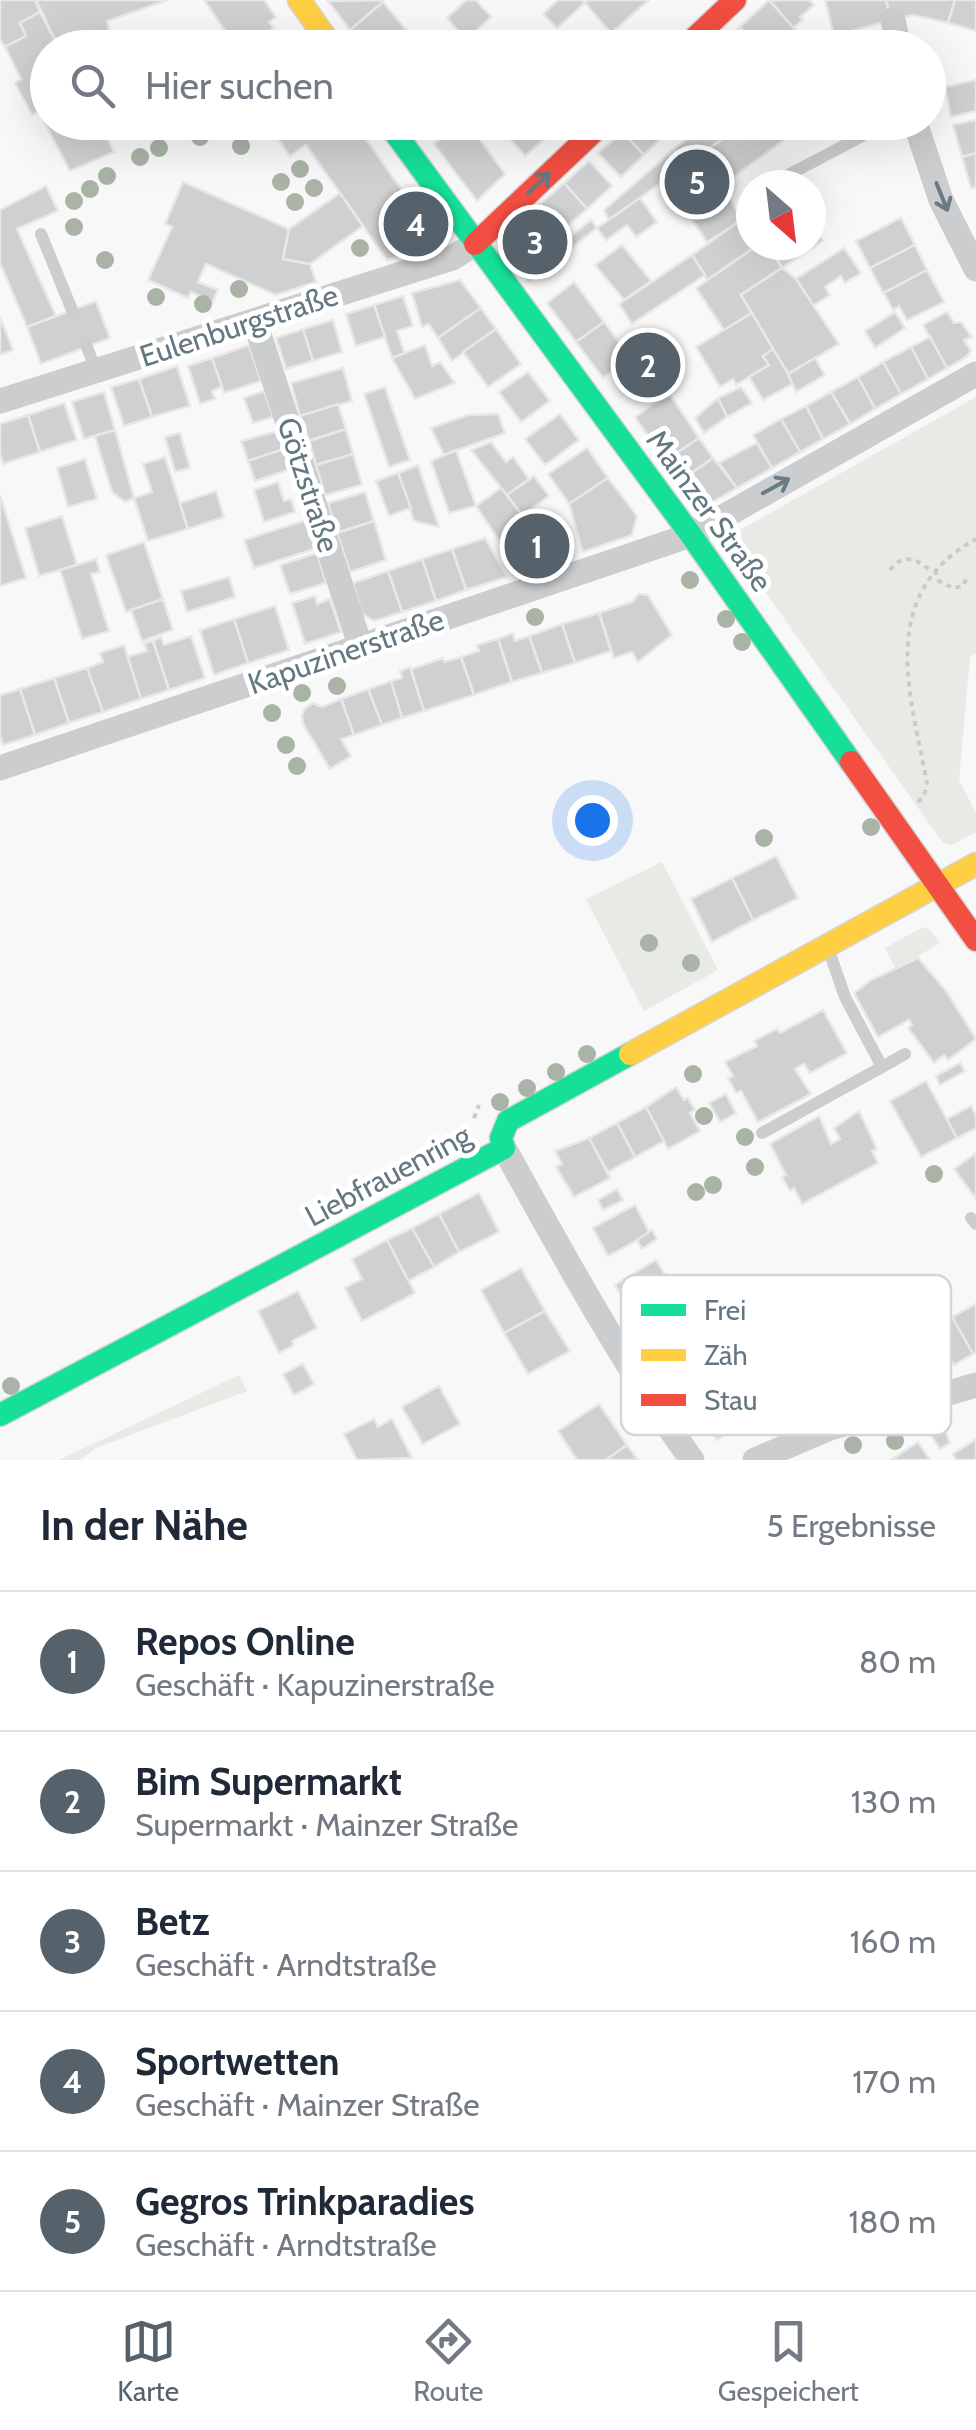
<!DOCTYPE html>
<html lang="de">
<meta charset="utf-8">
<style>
:root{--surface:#fff;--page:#f2f2f3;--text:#1f2937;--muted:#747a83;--line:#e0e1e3;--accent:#55616b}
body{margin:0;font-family:Cabin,sans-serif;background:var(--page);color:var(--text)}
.compass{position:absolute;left:736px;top:170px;width:90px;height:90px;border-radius:50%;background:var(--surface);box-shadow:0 10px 40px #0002;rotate:152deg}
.you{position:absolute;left:592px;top:820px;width:35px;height:35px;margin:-25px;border:8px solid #fff;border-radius:50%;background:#1a73e8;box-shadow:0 0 0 15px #1a73e833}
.badge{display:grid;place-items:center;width:65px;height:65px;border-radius:50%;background:var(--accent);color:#fff;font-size:32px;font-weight:700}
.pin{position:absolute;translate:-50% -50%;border:5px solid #fff;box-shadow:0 2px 10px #0006}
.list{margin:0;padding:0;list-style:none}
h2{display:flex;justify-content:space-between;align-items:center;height:130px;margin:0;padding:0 40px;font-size:42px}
h2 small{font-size:32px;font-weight:400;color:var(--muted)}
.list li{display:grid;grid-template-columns:65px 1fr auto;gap:30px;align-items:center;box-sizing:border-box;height:140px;padding:0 40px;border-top:2px solid var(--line)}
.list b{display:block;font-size:38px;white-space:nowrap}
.list p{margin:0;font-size:32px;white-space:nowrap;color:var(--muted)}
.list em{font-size:32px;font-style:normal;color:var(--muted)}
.icon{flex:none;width:55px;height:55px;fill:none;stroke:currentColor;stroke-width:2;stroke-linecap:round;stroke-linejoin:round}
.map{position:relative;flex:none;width:976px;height:1460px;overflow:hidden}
.search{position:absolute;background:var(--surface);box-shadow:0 10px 40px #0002;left:30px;right:30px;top:30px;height:110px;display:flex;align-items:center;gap:25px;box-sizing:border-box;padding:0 35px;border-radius:55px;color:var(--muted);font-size:38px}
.sheet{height:830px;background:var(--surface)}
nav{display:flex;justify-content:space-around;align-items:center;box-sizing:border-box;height:140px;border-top:2px solid var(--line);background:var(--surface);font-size:28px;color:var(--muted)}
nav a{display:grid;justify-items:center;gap:5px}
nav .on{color:var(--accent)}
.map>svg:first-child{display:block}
.green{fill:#e8eae5}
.building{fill:#ced0d1;stroke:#e8e8e8;stroke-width:2.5}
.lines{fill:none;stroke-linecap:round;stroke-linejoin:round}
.fast-casing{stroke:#d4d5d6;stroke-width:25}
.slow-casing{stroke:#d4d5d6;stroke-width:25}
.jam-casing{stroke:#d4d5d6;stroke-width:25}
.path{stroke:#c9cacb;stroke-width:4;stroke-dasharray:5 5;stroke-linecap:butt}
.lane{stroke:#cbcdce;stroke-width:12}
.street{stroke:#cbcdce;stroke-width:25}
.fast{stroke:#16e098;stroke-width:22}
.slow{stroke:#ffcf43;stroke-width:22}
.jam{stroke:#f24e42;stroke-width:22}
.tree{fill:#a9b3a6}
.oneway{stroke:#647882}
.oneway2{stroke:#697c86}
.labels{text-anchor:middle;stroke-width:10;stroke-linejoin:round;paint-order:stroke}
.street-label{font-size:30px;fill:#647882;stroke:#fff}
.key{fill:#fff;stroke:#d0d6da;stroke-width:2.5}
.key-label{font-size:28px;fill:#647882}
</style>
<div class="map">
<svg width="976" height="1460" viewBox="0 0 976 1460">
<rect width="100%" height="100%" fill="#f8f8f8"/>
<g class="green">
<path d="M976,397V654L970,657L959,780L976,813V832L952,845L943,843L730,542L731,535Z"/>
<path d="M662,862L718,970L644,1011L586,899Z"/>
<path d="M923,927L931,931L940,943L896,970L885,948Z"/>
<path d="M239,1375L247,1391L96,1448L80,1460H59Z"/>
</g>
<g class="building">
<path d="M0,0H35L40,12L20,23L26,36L5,47L0,39Z"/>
<path d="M36,0H168L107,21L110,35L67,48H59Z"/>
<path d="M204,0H264L276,17L269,22L274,28L245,48H237Z"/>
<path d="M381,0L383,2L350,30L328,1Z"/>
<path d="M466,0H476L491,17L466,40L447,18Z"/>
<path d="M558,0H582L585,3L557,28L543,14Z"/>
<path d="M588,0H649L611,33L585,3Z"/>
<path d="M769,0H810L814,5L800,17L803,20L793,28Z"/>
<path d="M769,0L797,32L780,48L773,42L765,48H756L740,27Z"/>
<path d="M825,0H886L891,20L834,36Z"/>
<path d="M886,0H955L948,23L913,15L891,20Z"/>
<path d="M955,0H976V31L948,23Z"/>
<path d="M383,2L407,31L386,48H363L350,30Z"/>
<path d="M40,12L59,48H48V122H99L114,152L70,171L39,112L32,115L15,83L21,79L5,47L26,36L20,23Z"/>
<path d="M738,29L755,48H716Z"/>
<path d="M976,80V111L951,117L945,87Z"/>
<path d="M976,120V153L962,157L953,125Z"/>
<path d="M280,122H354L439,243L387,260L306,145L290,156L271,129Z"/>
<path d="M460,122H467L505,174L477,201L434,144Z"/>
<path d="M506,122H536L548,136L525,156L500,127Z"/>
<path d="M536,122H565L548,136Z"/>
<path d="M632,122H674L676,124L644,155L622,132Z"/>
<path d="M706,122H746L609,220L604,210Z"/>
<path d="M746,122L808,123L722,185L742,220L707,242L666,180Z"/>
<path d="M622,132L644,155L621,177L598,153Z"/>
<path d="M976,153V187L971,188L962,157Z"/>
<path d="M589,161L612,186L587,209L564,183Z"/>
<path d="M183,182L289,229L283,259L310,264L316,282L276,295L206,264L198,282L218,290L213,302L191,292L188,298L148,280L172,227L165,224Z"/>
<path d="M564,183L587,209L564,229L540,204Z"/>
<path d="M46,186L58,211L17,229L56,316L27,327L0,263V210Z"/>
<path d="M340,193L363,226L310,264L283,259L289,229Z"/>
<path d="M640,198L657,222L636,237L627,225L606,240L597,228Z"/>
<path d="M536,208L563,237L553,246L560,257L529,281L512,259L519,252L507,235Z"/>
<path d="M748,215L751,245H758L707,280L692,255Z"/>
<path d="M901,218L915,245L870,268L856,241Z"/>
<path d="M591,220L597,228L571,248L565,241Z"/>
<path d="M811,222L823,241L782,268L768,245H811Z"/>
<path d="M622,245L651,281L624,300L595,265Z"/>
<path d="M758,245H768L782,268L741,295L752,313L724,330L696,288Z"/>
<path d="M915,245L927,270L883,293L870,268Z"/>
<path d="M844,248L861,273L845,283L841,276L825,287L830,295L813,306L796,279Z"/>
<path d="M692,255L705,275L632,324L619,304Z"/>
<path d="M782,268L796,279L839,344L788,374L741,295Z"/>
<path d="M927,270L944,302L907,320L899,306L893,310L884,293Z"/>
<path d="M460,280L481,308L438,338L429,324L422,327L412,293Z"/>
<path d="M574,282L604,322L576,342L547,303Z"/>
<path d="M403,296L413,326L397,331L405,354L392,358L374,305Z"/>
<path d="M96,301L110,338L41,364L27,327Z"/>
<path d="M374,305L385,337L356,346L346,314Z"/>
<path d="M481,308L496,329L452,361L438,338Z"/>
<path d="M895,312L905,328L875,348L865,331Z"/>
<path d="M947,312L954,323L961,322L972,337L964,340L971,351L966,357L947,368L923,325Z"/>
<path d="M752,313L773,349L763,356L769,365L736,385L733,379L720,387L696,347Z"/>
<path d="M0,317L13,350L0,355Z"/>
<path d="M333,320L342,352L313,361L303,329Z"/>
<path d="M604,322L630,357L603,378L576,342Z"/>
<path d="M303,329L313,361L286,369L276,338Z"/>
<path d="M496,329L521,364L488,387L463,352Z"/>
<path d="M930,337L947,368L928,379L911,347Z"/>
<path d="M249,345L261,381L224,393L212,358Z"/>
<path d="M425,345L432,366L440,362L455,383L415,399L392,358Z"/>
<path d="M911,347L928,379L901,394L883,362Z"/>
<path d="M773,349L794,383L763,400L749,377L769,365L763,356Z"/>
<path d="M212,358L222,387L212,391L215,399L200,404L188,366Z"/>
<path d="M815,358L825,375L796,392L788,374Z"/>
<path d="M883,362L901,394L875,409L858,377Z"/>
<path d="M177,366L190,406L152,417L139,379Z"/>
<path d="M343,368L352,401L300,416L291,383Z"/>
<path d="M528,372L550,401L521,422L499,392Z"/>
<path d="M858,377L875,409L850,424L831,392Z"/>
<path d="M139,379L152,417L124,426L111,387Z"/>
<path d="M385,387L410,460L389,467L364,394Z"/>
<path d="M741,387L752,403L727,417L718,398Z"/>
<path d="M264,391L273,417L253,423L244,398Z"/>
<path d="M104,392L115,430L84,439L72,402Z"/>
<path d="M831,392L850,424L823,439L806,406Z"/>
<path d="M669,393L699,438L665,461L635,417Z"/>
<path d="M718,398L727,417L704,433L695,418Z"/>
<path d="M64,403L77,440L40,452L28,415Z"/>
<path d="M338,404L346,429L309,441L300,416Z"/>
<path d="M806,406L823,439L800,452L781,419Z"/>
<path d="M498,414L505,433L444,455L431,428L468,415Z"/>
<path d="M560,414L579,440L545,465L525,439Z"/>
<path d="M28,415L40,452L3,464L0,453V424Z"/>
<path d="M781,419L800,452L772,468L753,435Z"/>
<path d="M346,429L353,454L316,465L309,441Z"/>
<path d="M115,430L134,498L125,502L112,492L95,436Z"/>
<path d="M278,431L284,449L248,461L241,441Z"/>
<path d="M180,433L190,468L175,472L165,437Z"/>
<path d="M699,438L713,458L679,482L665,461Z"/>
<path d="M491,442L506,462L513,457L529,479L507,495L471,450Z"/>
<path d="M757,443L772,468L737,488L719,463Z"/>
<path d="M587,448L608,478L569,504L548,474Z"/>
<path d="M284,449L291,469L255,481L248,461Z"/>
<path d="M456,450L476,506L449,513L431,461Z"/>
<path d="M353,454L362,485L325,495L316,465Z"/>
<path d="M165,457L188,529L148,541L134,498L152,492L143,464Z"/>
<path d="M713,458L737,488L700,509L679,482Z"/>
<path d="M85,459L97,499L68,507L57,468Z"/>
<path d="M418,465L439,527L414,521L398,473Z"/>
<path d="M398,473L411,508L389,516L376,481Z"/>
<path d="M534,476L549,496L522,516L507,495Z"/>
<path d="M608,478L637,516L632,535L583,552L569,504Z"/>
<path d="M278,482L284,501L291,499L295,512L264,522L254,490Z"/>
<path d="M501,488L529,524L550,517L564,558L520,572L476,506Z"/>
<path d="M216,491L224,517L188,529L180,503Z"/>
<path d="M365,492L374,521L337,533L328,503Z"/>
<path d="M0,495L26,578L0,586Z"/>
<path d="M62,516L77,565L39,576L25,528Z"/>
<path d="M306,520L315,549L254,568L244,540Z"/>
<path d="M374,521L386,560L350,572L337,533Z"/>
<path d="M485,538L507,577L466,590L452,549Z"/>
<path d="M144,542L163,599L126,612L106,555Z"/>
<path d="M452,549L466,590L436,601L422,559Z"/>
<path d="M317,553L326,583L290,594L280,565Z"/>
<path d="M96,559L100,572L91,574L109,631L82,639L60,570Z"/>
<path d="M422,559L436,601L402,612L388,571Z"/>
<path d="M388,571L402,612L374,621L362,614L353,583Z"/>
<path d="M229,577L235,597L187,612L181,591Z"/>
<path d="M639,594L648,595L672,635L638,662L632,652L614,658L599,613L632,602Z"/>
<path d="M315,596L317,604L330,599L341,632L305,644L292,603Z"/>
<path d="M163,599L173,630L142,641L131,610Z"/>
<path d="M275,606L289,650L248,663L234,619Z"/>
<path d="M599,613L611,651L575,663L562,624Z"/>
<path d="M234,619L248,663L214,675L200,630Z"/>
<path d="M562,624L575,663L542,673L529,636Z"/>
<path d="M513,633L515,641L529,636L542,673L512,682L498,639Z"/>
<path d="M191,636L205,678L169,690L153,641L161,637L164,645Z"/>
<path d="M498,639L512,682L474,695L461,657L479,651L477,645Z"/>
<path d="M153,641L169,690L141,699L127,657L147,651L144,643Z"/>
<path d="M124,645L141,699L103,712L87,668L103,662L100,653Z"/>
<path d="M461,657L474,695L424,711L411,669L443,658L444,662Z"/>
<path d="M410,667L424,711L402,718L391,681L402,678L400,671Z"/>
<path d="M87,668L103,712L69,723L54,678Z"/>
<path d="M54,678L69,723L35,735L20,689Z"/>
<path d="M391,681L402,718L382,725L368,689Z"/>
<path d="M20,689L35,735L3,745L0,736V695Z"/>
<path d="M368,689L382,725L354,735L341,699Z"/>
<path d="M341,699L354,735L341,739L351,756L330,769L303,724L302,716L304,709L313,703L322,707Z"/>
<path d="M776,856L798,898L753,920L732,878Z"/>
<path d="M732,878L753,920L712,942L691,899Z"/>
<path d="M918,958L947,992L976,1039L948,1060L944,1055L934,1063L908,1028L912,1025L909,1020L878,1037L854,993L871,980Z"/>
<path d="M823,1010L847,1053L810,1073L804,1064L795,1069L811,1094L758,1122L741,1091L736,1093L728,1078L733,1076L725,1062L757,1046L754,1041L777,1029L780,1033Z"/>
<path d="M960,1063L965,1071L940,1085L936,1076Z"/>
<path d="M926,1081L957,1138L921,1157L890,1101Z"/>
<path d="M676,1087L684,1100L688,1098L695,1110L690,1113L700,1131L668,1149L646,1107Z"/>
<path d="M726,1094L736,1113L720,1122L709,1103Z"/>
<path d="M971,1106L976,1116V1128L957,1138L947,1119Z"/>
<path d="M646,1107L664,1141L635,1157L617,1123Z"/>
<path d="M859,1111L877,1149L872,1151L878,1163L802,1204L794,1188L790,1191L782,1177L786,1175L770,1144L819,1116L831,1144L840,1139L834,1128Z"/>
<path d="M617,1123L635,1157L608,1172L589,1138Z"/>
<path d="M589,1138L610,1178L574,1197L556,1167L562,1164L555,1151Z"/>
<path d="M976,1153V1199L954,1169Z"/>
<path d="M617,1189L623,1200L603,1210L598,1200Z"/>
<path d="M479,1193L499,1232L459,1252L439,1214Z"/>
<path d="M635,1205L650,1233L608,1256L593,1228Z"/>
<path d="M439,1214L459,1252L434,1267L412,1228Z"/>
<path d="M412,1228L434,1267L408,1281L387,1240Z"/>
<path d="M652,1230L657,1239L642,1249L637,1240Z"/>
<path d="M387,1240L415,1293L362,1321L345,1288L362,1279L352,1259Z"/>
<path d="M656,1260L693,1320L652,1345L615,1285Z"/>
<path d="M521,1268L545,1311L504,1333L481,1290Z"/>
<path d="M298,1291L317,1328L292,1341L294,1345L279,1353L258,1311Z"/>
<path d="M976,1304V1352L973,1354L952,1317Z"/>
<path d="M545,1311L570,1351L528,1374L504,1333Z"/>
<path d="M952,1317L973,1354L954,1365L950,1358L940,1364L923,1334Z"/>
<path d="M303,1364L314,1384L294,1395L283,1374Z"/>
<path d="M739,1373L745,1383L751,1379L768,1403L717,1440L691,1407Z"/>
<path d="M439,1386L460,1424L423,1444L402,1407Z"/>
<path d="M599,1404L627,1445L606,1460H577L558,1431Z"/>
<path d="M374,1419L378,1427L392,1419L412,1458L357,1460L344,1434Z"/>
<path d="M942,1422L950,1443L940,1449L928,1431Z"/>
<path d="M976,1439V1460H956L953,1454Z"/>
<path d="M918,1442L930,1460H891Z"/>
<path d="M627,1445L638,1460H606Z"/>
</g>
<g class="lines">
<g class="fast-casing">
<g id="fast">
<path d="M387,122L691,535L851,762"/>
<path d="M0,1415L504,1148L501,1138L508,1121L630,1054"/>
</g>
</g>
<g class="slow-casing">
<g id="slow">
<path d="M299,0L333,48"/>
<path d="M630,1054L976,864"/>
</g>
</g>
<g class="jam-casing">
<g id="jam">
<path d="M684,48L735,0"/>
<path d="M475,244L604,122"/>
<path d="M851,762L976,940"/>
</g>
</g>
<g class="path">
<path d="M890,570C902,553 918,558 931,572"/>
<path d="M935,570L939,581L953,588L963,586L967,577"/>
<path d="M918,802L924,796L927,783C910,694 876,594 976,539"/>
<path d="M474,1118L479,1105"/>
</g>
<g class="lane">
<path d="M769,185L889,122"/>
<path d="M41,234L72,310"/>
<path d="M87,347L96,371"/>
<path d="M882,1067L905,1054"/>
<path d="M762,1133L882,1067L845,997L828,948"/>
<path d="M971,1218L976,1224"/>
</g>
<g class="street">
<path d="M893,20L899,48"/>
<path d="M915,122L941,200L976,269"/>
<path d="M255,322L361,648"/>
<path d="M0,401L452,258L475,244"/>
<path d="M0,768L691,535L976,374"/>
<path d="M504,1148C563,1255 621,1361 692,1460"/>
<path d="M755,1460L830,1428L976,1385"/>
</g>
<use href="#fast" class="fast"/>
<use href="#slow" class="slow"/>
<use href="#jam" class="jam"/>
</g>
<g class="tree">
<circle cx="200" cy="137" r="9"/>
<circle cx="241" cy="146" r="9"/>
<circle cx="159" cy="148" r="9"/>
<circle cx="140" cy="157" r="9"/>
<circle cx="300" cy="169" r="9"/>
<circle cx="107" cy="176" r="9"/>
<circle cx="281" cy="182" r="9"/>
<circle cx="314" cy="188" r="9"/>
<circle cx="90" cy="189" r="9"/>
<circle cx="74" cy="201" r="9"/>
<circle cx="295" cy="202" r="9"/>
<circle cx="74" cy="227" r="9"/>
<circle cx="360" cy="248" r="9"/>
<circle cx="105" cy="260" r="9"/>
<circle cx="239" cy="289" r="9"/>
<circle cx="156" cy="297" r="9"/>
<circle cx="203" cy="304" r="9"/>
<circle cx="690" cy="580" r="9"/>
<circle cx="535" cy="617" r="9"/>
<circle cx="726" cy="619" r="9"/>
<circle cx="742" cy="642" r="9"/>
<circle cx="337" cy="686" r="9"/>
<circle cx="302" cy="693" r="9"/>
<circle cx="272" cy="713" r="9"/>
<circle cx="286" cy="745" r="9"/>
<circle cx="297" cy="766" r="9"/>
<circle cx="871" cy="827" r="9"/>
<circle cx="764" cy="838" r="9"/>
<circle cx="649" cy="943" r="9"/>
<circle cx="691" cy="963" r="9"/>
<circle cx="587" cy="1054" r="9"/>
<circle cx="556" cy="1072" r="9"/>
<circle cx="693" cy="1074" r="9"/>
<circle cx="527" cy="1088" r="9"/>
<circle cx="500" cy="1102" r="9"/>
<circle cx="704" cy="1116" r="9"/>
<circle cx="745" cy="1137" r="9"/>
<circle cx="755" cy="1167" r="9"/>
<circle cx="934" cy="1174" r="9"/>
<circle cx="713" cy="1185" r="9"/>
<circle cx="696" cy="1192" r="9"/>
<circle cx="11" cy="1386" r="9"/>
<circle cx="895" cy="1441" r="9"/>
<circle cx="853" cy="1445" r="9"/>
</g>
<defs><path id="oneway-shaft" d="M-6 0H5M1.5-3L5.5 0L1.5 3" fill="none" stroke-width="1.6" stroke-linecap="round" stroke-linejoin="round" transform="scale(2.5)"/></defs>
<use class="oneway" href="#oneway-shaft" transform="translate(539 183) rotate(-43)"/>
<g class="oneway2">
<use href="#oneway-shaft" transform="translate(942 197) rotate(68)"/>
<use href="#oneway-shaft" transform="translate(776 486) rotate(-29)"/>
</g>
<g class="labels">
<g class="street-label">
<text transform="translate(239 326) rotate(-18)" y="10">Eulenburgstraße</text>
<text transform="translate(308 485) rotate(72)" y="10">Götzstraße</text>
<text transform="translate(709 511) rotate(54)" y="10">Mainzer Straße</text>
<text transform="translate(346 652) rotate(-19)" y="10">Kapuzinerstraße</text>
<text transform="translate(388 1176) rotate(-28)" y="10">Liebfrauenring</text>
</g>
</g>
<rect x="621" y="1275" width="330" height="160" rx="15" class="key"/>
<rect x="641" y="1304" width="45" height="12" fill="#16e098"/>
<rect x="641" y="1349" width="45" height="12" fill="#ffcf43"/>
<rect x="641" y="1394" width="45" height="12" fill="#f24e42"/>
<g class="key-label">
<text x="704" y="1320">Frei</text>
<text x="704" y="1365">Zäh</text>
<text x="704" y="1410">Stau</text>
</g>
</svg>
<svg class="compass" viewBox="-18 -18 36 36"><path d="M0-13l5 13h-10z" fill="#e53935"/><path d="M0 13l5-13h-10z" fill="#747a83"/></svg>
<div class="you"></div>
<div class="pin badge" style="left:537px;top:546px">1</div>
<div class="pin badge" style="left:648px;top:365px">2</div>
<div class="pin badge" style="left:535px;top:242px">3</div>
<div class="pin badge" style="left:416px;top:224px">4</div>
<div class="pin badge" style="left:697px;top:182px">5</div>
<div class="search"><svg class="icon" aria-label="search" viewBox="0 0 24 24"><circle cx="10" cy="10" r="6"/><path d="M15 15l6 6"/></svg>Hier suchen</div>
</div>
<section class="sheet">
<h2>In der Nähe<small>5 Ergebnisse</small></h2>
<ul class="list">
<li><span class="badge">1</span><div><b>Repos Online</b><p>Geschäft · Kapuzinerstraße</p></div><em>80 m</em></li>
<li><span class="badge">2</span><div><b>Bim Supermarkt</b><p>Supermarkt · Mainzer Straße</p></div><em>130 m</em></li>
<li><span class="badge">3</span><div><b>Betz</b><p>Geschäft · Arndtstraße</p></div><em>160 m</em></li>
<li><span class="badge">4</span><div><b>Sportwetten</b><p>Geschäft · Mainzer Straße</p></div><em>170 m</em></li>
<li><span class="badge">5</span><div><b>Gegros Trinkparadies</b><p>Geschäft · Arndtstraße</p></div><em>180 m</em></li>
</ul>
</section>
<nav>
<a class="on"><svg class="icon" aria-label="map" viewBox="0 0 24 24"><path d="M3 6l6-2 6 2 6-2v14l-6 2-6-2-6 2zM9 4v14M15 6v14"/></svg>Karte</a>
<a><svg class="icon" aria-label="directions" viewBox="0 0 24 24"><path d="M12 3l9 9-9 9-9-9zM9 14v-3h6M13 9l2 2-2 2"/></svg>Route</a>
<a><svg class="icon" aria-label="saved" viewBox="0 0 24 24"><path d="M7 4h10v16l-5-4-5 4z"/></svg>Gespeichert</a>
</nav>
